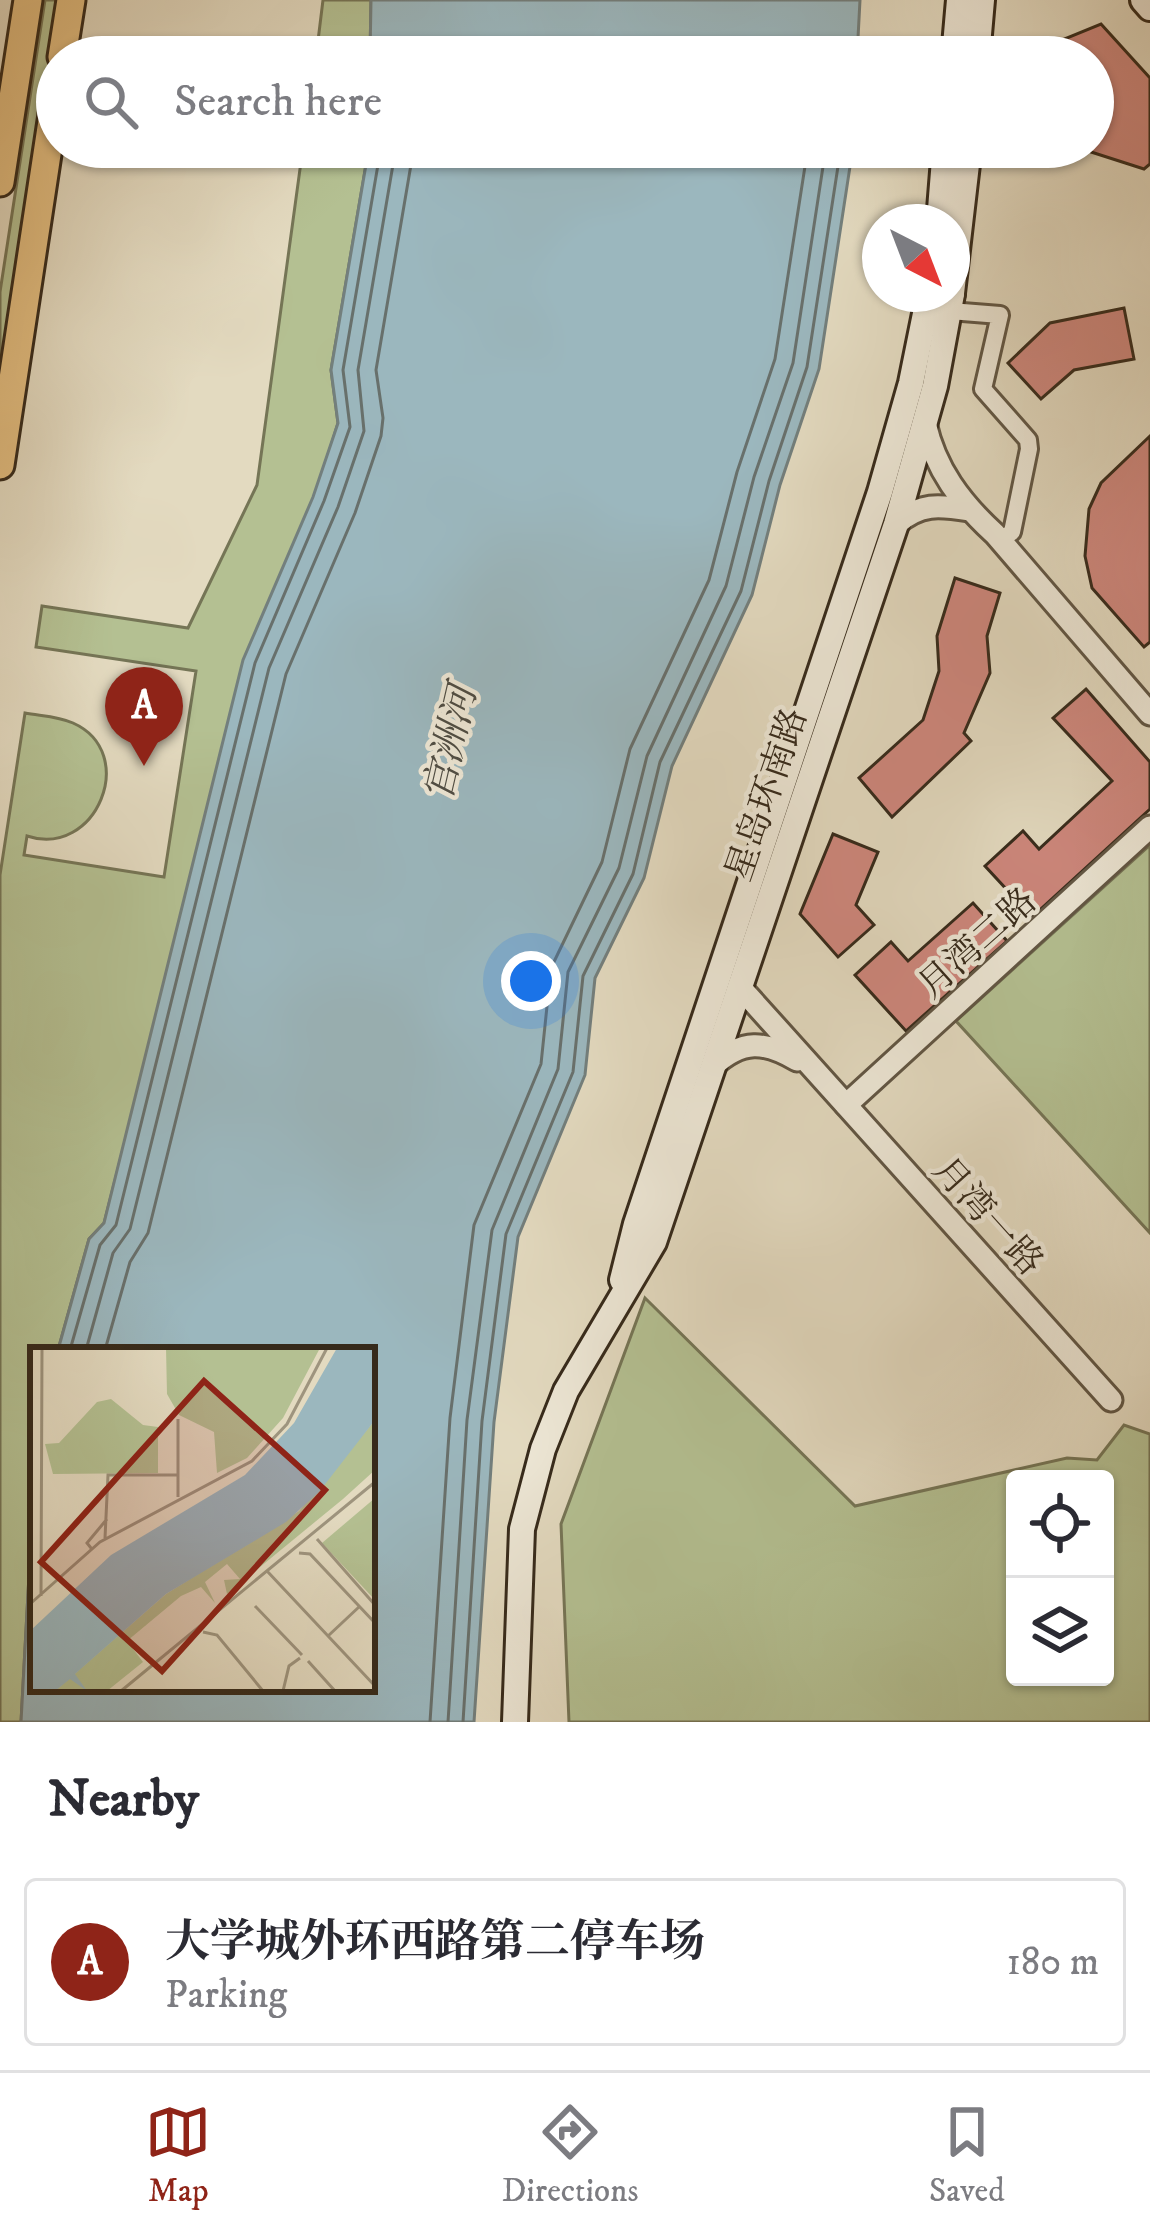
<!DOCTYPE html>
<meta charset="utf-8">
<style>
:root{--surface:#fff;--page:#f2f2f3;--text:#2b2b33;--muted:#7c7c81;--line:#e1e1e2;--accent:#8f2418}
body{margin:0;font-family:"IM FELL DW Pica","Noto Serif SC",serif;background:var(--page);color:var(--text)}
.controls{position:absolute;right:36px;bottom:36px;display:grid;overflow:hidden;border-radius:12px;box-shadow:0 3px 9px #0004}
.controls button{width:108px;height:108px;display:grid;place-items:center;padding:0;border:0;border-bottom:3px solid var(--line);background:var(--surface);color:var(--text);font:60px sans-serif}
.compass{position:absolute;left:862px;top:204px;width:108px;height:108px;border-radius:50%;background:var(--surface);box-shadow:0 3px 9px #0004;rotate:138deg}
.you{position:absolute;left:531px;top:981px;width:42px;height:42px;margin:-30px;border:9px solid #fff;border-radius:50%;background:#1a73e8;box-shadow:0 0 0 18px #1a73e833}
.badge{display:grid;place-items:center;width:78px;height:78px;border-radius:50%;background:var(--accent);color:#fff;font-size:39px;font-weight:700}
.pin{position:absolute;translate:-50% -99px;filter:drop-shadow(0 3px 6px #0008)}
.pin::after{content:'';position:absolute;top:63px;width:42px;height:36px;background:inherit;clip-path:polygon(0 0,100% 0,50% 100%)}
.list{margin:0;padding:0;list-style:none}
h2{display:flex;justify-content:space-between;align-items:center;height:156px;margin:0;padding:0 48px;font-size:51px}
h2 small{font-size:39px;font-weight:400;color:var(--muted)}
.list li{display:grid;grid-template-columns:78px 1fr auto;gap:36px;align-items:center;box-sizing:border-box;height:168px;margin:0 24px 24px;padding:0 24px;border:3px solid var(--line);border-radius:12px}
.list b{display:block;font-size:45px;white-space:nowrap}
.list p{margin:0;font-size:39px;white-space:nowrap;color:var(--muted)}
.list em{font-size:39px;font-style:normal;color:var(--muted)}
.icon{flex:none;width:66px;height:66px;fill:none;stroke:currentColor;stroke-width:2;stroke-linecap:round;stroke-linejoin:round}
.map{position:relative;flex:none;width:1150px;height:1722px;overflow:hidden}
.search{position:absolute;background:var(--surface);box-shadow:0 3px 9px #0004;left:36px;right:36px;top:36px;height:132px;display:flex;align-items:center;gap:30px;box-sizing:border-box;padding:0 42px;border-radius:66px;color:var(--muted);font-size:45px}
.sheet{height:348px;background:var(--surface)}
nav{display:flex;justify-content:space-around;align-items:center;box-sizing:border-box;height:168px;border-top:3px solid var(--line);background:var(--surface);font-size:33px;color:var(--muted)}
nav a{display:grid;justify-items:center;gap:6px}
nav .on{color:var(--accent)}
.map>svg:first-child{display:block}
.green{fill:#b4c092;stroke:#757556;stroke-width:3;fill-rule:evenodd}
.water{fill:#9bb7be;stroke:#737f7d;stroke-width:3}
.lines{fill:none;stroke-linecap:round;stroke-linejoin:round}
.shore{stroke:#68706c;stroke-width:3}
.building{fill:#ce877d;stroke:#362a1b;stroke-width:3}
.service-casing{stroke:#615644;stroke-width:14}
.minor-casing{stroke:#615644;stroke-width:22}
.tertiary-casing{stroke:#615644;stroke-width:27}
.secondary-casing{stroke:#362a1b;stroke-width:30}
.primary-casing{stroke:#362a1b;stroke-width:33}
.service{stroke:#ede7d6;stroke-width:8}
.minor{stroke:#ede7d6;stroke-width:16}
.tertiary{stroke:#ede7d6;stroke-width:21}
.secondary{stroke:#ede7d6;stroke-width:24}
.primary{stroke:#e2bd80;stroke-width:27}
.labels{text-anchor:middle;stroke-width:9;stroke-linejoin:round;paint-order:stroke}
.street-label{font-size:36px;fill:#362a1b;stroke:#ede7d6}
.water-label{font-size:39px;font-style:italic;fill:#4f4d44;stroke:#ede7d6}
.inset-road{fill:none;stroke:#9e947e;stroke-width:3}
.view{fill:#8f2418;fill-opacity:0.15;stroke:#8f2418;stroke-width:6}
.inset-edge{fill:none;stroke:#362a1b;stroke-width:6}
</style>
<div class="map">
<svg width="1150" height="1722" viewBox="0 0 1150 1722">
<rect width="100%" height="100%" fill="#e3dac0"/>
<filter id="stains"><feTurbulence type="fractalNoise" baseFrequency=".00167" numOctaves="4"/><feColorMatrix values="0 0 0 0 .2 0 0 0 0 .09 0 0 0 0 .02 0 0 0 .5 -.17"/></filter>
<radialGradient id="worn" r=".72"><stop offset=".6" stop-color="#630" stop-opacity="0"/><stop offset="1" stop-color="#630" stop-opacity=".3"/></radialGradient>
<g class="green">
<path d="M45,0H61L0,397V292Z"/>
<path d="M323,0H371L370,57H316Z"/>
<path d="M303,147H369L331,370L338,423L164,990L104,1223L89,1239L58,1350H33V1502L21,1722H0V875L25,713C41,716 58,716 73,723C140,753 96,859 27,836L24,855L164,877L196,671L36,647L42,606L188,628L257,485Z"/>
<path d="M1150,845V1233L956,1021Z"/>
<path d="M645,1298L855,1506L1067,1458L1097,1460L1124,1425L1150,1434V1722H569L561,1524ZM1105,1479V1677H1015V1479Z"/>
</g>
<g class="water">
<path d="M371,0H860L857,57H370Z"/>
<path d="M369,147H853L819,369L780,485L752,595L672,766L644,878L595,978L585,1075L518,1237L494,1422L474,1722H21L33,1502V1689H372V1350H58L89,1239L104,1223L243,660L313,497L338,423L331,370Z"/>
</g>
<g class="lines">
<g class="shore">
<path d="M70,1350L100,1245L116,1225L255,663L324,501L350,427L343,370L381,147"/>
<path d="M86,1350L113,1253L130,1229L269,668L338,507L364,431L358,370L396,147"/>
<path d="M105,1350L130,1262L148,1233L286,674L355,513L381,436L383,418L376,370L414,147"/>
<path d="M430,1722L450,1418L474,1225L541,1064L551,968L602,862L630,749L709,580L737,472L775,359L808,147"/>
<path d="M448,1722L467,1420L492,1230L558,1069L568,972L619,868L647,756L726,586L754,477L793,363L826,147"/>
<path d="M463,1722L482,1421L506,1234L573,1072L583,976L633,874L660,762L741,591L769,481L807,367L841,147"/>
</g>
</g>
<g class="building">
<path d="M1101,24L1150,78V164L1144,169L1088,151L1087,147H1093V57H1056L1052,44Z"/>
<path d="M1124,308L1134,359L1074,370L1041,399L1008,363L1050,323Z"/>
<path d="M1150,436V642L1144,647L1092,588L1085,556L1089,509L1101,483Z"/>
<path d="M955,578L1000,593L987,636L990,673L964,733L971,741L892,817L859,778L923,720L939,671L937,636Z"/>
<path d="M1086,689L1150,762V809L1032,917L985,866L1023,831L1039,849L1112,781L1053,718Z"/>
<path d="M833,834L878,852L856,905L874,925L838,957L800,914Z"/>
<path d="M973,903L1007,941L906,1031L855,975L891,942L908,961Z"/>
</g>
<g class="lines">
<g class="service-casing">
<path id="service" d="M69,50L127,57"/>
</g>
<g class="minor-casing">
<path id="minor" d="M950,311L1000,315L983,389L1028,440L1029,449L1012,532L1005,537L995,534"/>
</g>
<g class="tertiary-casing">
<g id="tertiary">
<path d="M925,423C935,469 961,503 995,534L1150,714"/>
<path d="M896,524C920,503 939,505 969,510"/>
<path d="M739,986L1111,1400"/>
<path d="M713,1066C742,1039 765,1041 797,1060"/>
<path d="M846,1105L1150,827"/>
</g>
</g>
<g class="secondary-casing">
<g id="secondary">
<path d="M1143,0L1150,8"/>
<path d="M954,57L959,0"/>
<path d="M977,57L982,0"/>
<path d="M939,222L945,147"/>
<path d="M952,293L969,147"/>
<path d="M622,1280L636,1224L880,492L911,383L929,294"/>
<path d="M515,1722L522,1529L543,1449L566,1391L654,1242L896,524L935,386L952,294"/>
</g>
</g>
<g class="primary-casing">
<g id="primary">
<path d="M62,57L71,0"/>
<path d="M0,182L28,0"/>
<path d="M0,465L57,88"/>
</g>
</g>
<use href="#service" class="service"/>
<use href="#minor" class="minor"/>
<use href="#tertiary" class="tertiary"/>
<use href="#secondary" class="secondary"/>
<use href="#primary" class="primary"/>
</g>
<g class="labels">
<g class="street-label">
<text transform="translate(765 794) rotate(-71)" y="13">星岛环南路</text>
<text transform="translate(976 942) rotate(-42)" y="13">月湾二路</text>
<text transform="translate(989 1215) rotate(48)" y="13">月湾一路</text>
</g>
<g class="water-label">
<text transform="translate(449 743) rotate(-77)" y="14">官洲河</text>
</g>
</g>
<g transform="translate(30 1347)">
<rect width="345" height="345" fill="#e3dac0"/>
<path d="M136,1H290L253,71L217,111L187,126L184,85L149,68L137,47ZM81,52L113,78L128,80V126L23,127L15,97L29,96L67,55ZM345,73V123L313,152L197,247L194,233L210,232L197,217L175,235L185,256L171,240L151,249L97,294L113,315L77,344H25L136,247L269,164ZM345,151V253L292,196Z" fill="#b4c092"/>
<path d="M307,1H345V73L289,145L256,175L136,247L45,327L57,344L40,332L25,344H0V284L81,208L215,128L264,76Z" fill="#9bb7be"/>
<path class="inset-road" d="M148,150V72M75,191L78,128H148M287,192L345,258M61,201L57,196L77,172M269,206L280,207L345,276M237,224L345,339M11,249L12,1M0,257L70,195L222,114L257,77L297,1M225,259L272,308M173,285L187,288L233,344M298,289L330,259M278,314L305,344M91,344L345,135M253,344L259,319L270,311"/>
<path class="view" d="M174,34L295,143L132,324L11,215Z"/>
<rect width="345" height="345" class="inset-edge"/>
</g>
<rect width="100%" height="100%" filter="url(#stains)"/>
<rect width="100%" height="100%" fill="url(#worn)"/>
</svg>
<div class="controls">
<button><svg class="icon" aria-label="locate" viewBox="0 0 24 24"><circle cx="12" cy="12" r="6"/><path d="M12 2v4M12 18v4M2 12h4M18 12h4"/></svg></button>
<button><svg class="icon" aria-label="layers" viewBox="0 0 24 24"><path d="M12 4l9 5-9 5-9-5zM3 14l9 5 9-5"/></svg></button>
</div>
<svg class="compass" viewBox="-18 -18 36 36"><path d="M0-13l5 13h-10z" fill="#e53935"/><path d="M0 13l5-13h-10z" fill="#7c7c81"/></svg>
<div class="you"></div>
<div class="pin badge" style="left:144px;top:766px">A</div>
<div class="search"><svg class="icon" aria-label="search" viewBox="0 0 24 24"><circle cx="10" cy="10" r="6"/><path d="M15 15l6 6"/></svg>Search here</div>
</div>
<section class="sheet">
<h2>Nearby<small></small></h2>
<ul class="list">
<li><span class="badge">A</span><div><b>大学城外环西路第二停车场</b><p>Parking</p></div><em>180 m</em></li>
</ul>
</section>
<nav>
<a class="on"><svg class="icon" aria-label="map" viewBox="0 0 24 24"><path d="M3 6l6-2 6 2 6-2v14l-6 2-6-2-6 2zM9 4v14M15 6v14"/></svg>Map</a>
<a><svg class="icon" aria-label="directions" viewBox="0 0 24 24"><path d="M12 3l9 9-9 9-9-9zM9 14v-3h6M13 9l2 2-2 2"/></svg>Directions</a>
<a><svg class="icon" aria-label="saved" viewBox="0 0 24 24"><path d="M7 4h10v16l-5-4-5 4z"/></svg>Saved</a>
</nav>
